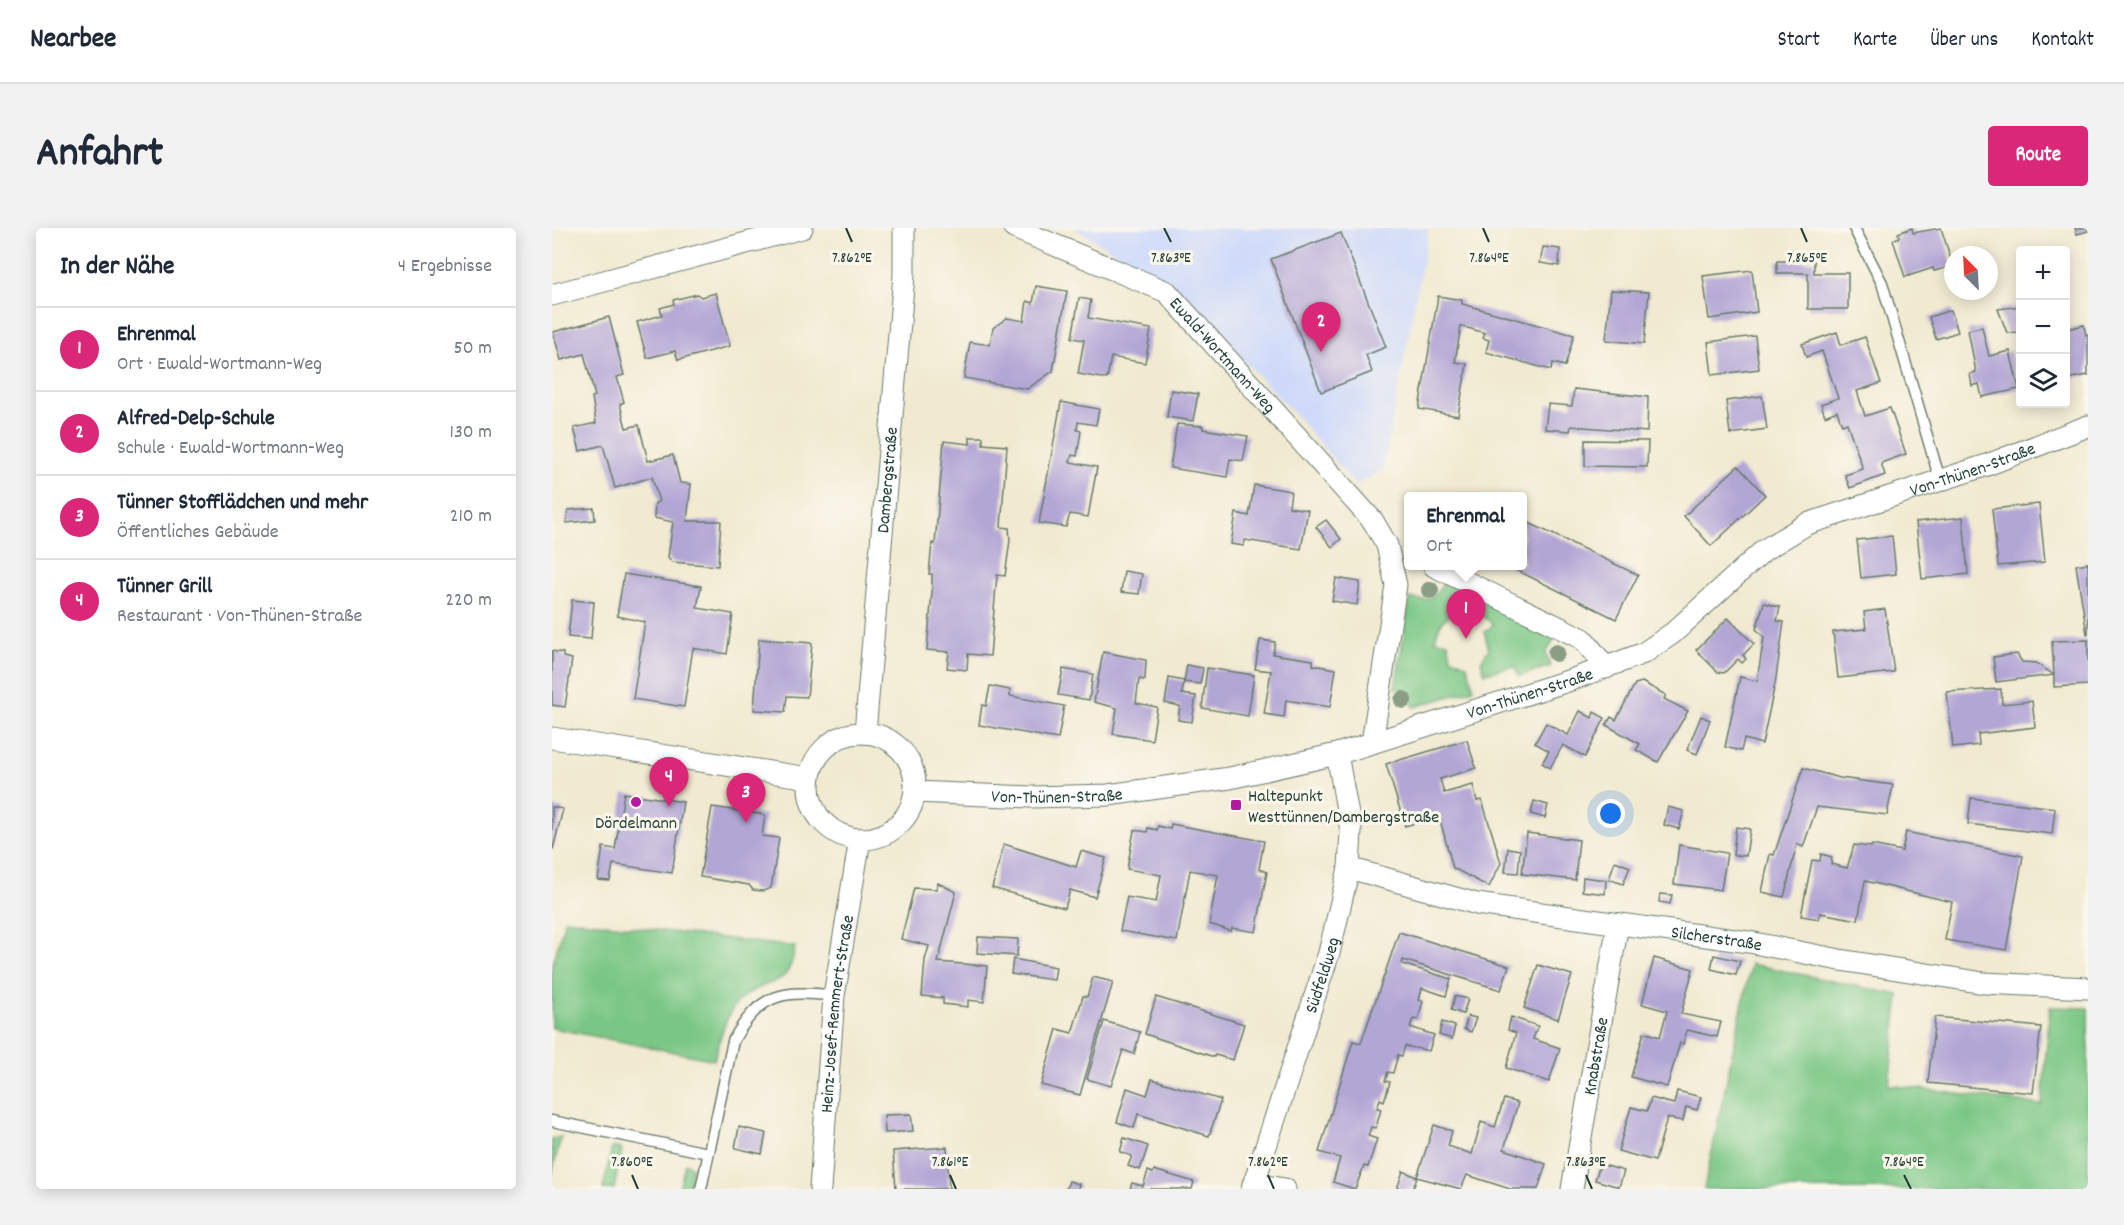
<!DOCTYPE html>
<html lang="de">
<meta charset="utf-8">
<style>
:root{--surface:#fff;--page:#f2f2f3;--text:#1f2937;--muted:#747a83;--line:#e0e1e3;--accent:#db2777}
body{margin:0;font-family:Dekko,sans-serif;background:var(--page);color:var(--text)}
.controls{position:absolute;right:18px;top:18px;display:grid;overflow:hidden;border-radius:6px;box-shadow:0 3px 15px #0003}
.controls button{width:54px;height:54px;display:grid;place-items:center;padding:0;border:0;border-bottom:2px solid var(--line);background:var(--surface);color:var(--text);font:30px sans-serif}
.compass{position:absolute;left:1392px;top:18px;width:54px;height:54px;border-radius:50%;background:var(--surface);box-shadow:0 3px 15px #0003;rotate:336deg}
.you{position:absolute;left:1059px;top:586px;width:21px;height:21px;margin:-15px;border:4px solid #fff;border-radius:50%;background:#1a73e8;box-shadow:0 0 0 9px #1a73e833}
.badge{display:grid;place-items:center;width:39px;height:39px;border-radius:50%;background:var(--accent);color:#fff;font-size:20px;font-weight:700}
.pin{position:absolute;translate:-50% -50px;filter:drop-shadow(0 2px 3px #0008)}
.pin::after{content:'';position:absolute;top:32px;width:21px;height:18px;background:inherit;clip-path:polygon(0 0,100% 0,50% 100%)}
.popup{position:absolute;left:852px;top:264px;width:123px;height:78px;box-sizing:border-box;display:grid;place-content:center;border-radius:6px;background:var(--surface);filter:drop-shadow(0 2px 4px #0005);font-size:20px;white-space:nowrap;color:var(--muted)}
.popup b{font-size:22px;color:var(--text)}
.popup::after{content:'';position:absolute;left:50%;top:100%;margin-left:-12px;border:12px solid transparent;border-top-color:var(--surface)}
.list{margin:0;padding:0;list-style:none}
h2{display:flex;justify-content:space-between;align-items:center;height:78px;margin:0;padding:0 24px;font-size:26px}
h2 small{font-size:20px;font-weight:400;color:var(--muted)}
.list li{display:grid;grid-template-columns:39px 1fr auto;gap:18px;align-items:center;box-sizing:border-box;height:84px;padding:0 24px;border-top:2px solid var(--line)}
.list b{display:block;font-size:22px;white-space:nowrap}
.list p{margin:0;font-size:20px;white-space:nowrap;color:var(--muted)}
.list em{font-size:20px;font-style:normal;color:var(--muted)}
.icon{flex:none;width:33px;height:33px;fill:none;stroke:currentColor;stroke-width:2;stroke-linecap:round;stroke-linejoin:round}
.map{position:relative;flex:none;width:1536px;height:961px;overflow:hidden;border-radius:6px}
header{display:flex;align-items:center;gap:36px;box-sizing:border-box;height:84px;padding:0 30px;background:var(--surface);border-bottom:2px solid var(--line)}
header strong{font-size:28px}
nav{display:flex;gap:33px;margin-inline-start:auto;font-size:21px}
.intro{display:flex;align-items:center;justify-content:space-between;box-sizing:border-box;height:144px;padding:0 36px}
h1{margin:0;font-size:42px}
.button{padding:15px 27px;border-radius:6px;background:var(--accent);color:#fff;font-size:21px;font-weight:700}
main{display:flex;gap:36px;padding:0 36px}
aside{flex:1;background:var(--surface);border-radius:6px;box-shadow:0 3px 15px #0003}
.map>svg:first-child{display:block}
.built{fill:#cfdafa}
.green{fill:#7ac785;stroke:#4c825c;stroke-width:1.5}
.building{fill:#b2a6d5}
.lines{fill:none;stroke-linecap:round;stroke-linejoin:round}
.service-casing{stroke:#687a6b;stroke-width:13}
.minor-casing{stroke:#687a6b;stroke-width:23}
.service{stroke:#fff;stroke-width:10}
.minor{stroke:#fff;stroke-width:21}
.tree{fill:#8a9e86}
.ticks{fill:none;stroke:#1f3d34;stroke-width:2}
.poi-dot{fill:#b5179e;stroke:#fbf7ec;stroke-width:2}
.labels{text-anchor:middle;stroke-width:6;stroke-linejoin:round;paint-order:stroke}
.street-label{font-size:18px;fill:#1f3d34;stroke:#fbf7ec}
.poi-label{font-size:18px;fill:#1f3d34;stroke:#fbf7ec;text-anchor:start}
.ticks-label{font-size:15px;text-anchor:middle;fill:#1f3d34;stroke:#fbf7ec;stroke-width:6;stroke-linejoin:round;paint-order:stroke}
</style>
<header>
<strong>Nearbee</strong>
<nav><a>Start</a><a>Karte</a><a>Über uns</a><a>Kontakt</a></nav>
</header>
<div class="intro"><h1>Anfahrt</h1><a class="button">Route</a></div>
<main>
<aside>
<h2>In der Nähe<small>4 Ergebnisse</small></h2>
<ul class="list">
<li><span class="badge">1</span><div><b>Ehrenmal</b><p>Ort · Ewald-Wortmann-Weg</p></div><em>50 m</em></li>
<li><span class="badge">2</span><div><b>Alfred-Delp-Schule</b><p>Schule · Ewald-Wortmann-Weg</p></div><em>130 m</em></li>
<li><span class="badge">3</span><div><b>Tünner Stofflädchen und mehr</b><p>Öffentliches Gebäude</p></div><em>210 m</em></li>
<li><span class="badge">4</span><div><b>Tünner Grill</b><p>Restaurant · Von-Thünen-Straße</p></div><em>220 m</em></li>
</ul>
</aside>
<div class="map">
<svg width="1536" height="961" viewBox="0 0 1536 961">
<rect width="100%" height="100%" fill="#fbf7ec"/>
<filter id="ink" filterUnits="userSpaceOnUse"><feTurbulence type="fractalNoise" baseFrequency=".0167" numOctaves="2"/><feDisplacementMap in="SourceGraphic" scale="12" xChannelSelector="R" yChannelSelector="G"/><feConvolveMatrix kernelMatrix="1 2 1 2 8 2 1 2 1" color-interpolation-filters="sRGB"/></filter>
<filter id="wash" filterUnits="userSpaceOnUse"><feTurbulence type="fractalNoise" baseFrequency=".008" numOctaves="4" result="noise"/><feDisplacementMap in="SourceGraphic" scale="24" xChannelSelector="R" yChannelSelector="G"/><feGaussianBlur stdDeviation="1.35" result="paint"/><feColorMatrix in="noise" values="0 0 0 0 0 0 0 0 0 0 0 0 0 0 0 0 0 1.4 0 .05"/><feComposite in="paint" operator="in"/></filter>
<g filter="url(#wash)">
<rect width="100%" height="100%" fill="#f1ead1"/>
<path class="built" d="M521,0H877L831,242L803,257L746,190L622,58Z"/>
<g class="green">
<path d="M892,354L1003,410L994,425L999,438L967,448L963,438L933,445L929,433L937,421L932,404L941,397C919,374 889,379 883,412L896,414L899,429L915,437L922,461L862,479L855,463L843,460L858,370C876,375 883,370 892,354Z"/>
<path d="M13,691L243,719C237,763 219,747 191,769C173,784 168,811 162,832L0,800V740Z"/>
<path d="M1199,736L1347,767L1337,857L1490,877L1498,779L1536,780V961H1152Z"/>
<path d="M9,909L0,946V911Z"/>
<path d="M60,919L70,921L62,961H51Z"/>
<path d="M133,935L140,939L137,961H127Z"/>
</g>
<g id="blocks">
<g class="building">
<path d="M1360,0L1361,5L1389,0L1401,38L1382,43L1381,40L1353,49L1341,12L1347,9L1346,5Z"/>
<path d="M1523,0H1536V3L1525,6Z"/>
<path d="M789,5L834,119L814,127L820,144L769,164L719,31Z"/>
<path d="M991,19L1008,21L1007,38L988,35Z"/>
<path d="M1225,33H1262V45H1296V81H1256V45H1225Z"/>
<path d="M1200,42L1205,84L1157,91L1151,48Z"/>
<path d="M484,58L515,63L501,143L475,161L412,150L418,114L438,117L441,100L455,90L472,93L475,73L481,75Z"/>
<path d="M1059,62L1097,64L1092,116L1054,112Z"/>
<path d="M164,65L178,118L126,132L123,123L95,130L85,94L110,87L108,80L122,76L121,72L145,66L149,69Z"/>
<path d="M886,68L910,72V76L1022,107L1013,138L1001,135L999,142L934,124L937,112L931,110L933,105L909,98L903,134L915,136L906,188L867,181Z"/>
<path d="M527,70L539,72L536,90L599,101L593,135L559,129L555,151L526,146L532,112L520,110Z"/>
<path d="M1468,78V104L1455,105L1446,81Z"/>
<path d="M1399,82L1406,104L1384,111L1377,89Z"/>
<path d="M57,89L72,147L65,149L72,174L68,176L74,200L87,197L96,233L121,227L128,255L139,256L135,293H169L166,338L120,334L116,329L121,294L102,290L103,275L107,274L100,249L63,260L51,217L28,223L22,200L44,195L40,169L43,168L32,126L9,132L1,104Z"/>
<path d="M1532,97L1534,108L1536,107V147L1514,151V101Z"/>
<path d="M1430,99L1437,128L1458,123L1467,161L1430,169L1427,156L1420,158L1418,146L1424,144L1416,102Z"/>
<path d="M1285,104L1289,117L1313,109L1329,155L1305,163L1313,188L1338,180L1354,226L1329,235L1333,247L1298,260L1293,247L1311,241L1295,195L1290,197L1285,183L1273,188L1269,176L1286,170L1270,123L1254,129L1250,116Z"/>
<path d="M1203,108L1207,141L1160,147L1156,114Z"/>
<path d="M1022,161L1096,169L1095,204L1019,198L1018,203L993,201L996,176L1020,178Z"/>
<path d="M619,162L646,166L641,193L615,189Z"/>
<path d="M1210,168L1215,201L1178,206L1174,173Z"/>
<path d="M509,174L547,181L544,197L526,194L525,202L529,203L525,228L520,227L518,234L545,239L536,289L518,286L514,299L487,295Z"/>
<path d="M625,196L651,198V201L696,208L691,233L678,231L675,249L618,240Z"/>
<path d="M418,209H431V216L455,218L449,299L457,300L458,312L453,348L445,347L438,428L416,426L415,442L395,440L397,424L375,422L380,364V346H377L380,315L383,316L392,213L418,216Z"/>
<path d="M1033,212L1096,213L1095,239L1033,238Z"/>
<path d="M1186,238L1213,267L1159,318L1132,288Z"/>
<path d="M702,257L739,263L737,279L756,282L749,321L693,312L692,318L679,316L684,285L697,288Z"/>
<path d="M1487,276L1493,334L1446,338L1440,281Z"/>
<path d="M42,280L43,292L14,295L16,282Z"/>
<path d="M1411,289L1416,346L1370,351L1364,294Z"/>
<path d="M774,292L789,311L780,319L764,299Z"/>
<path d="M971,292L1086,347L1064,391L956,338H971Z"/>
<path d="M1340,308L1344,346L1309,350L1305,312Z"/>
<path d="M1536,335V406H1535L1524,337Z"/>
<path d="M572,343L590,346L587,366L569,364Z"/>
<path d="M72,346L149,358L145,380L181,386L175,426L141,420L132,479L81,471L93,394L65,388Z"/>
<path d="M784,350L808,354L805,377L780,373Z"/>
<path d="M20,372L42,374L39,411L16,409Z"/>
<path d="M1212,375L1228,379L1225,393L1232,394L1223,456L1210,516L1192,511L1189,523L1173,519L1188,449L1205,453L1212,409L1204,401Z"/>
<path d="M1333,381L1342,444L1286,450L1281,404L1314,401L1312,384Z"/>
<path d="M1176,390L1202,416L1191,427L1194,431L1190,435L1186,431L1172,445L1166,444L1144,422Z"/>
<path d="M207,411L260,415L255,469L235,468L233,484L202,482Z"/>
<path d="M708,412L723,414L721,426L761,432V437L784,441L778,479L734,472L732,489L712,486L719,443L703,441Z"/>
<path d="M1536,412V457L1502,459V447L1444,454L1441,429L1465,426L1470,434L1484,435L1502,447L1500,413Z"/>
<path d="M0,423L11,425V429L20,431L13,479L0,477Z"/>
<path d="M551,424L594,432L593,452L587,451L584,475L605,479L600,512L561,506L565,480L542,474Z"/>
<path d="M635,437L651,440L648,456L632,454Z"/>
<path d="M655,440L702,447L696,488L650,480Z"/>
<path d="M511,441L541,446L537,472L506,467Z"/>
<path d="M617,450L632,453L630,466L644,468L640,494L626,492L628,478L613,475Z"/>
<path d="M1090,454L1114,467L1112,471L1136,483L1106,534L1084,522L1088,516L1054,497L1059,489L1064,492L1083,456Z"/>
<path d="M438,458L458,462V468L512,478L506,511L427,497L430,477L434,478Z"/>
<path d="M1449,461L1450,476L1480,473L1483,499L1426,506L1427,517L1401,520L1395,464Z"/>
<path d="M1028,483L1040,490L1042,484L1053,490L1033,529L1011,517L998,540L990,535L997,523L983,515L994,495L1016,507Z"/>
<path d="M1149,488L1158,492L1145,526L1135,522Z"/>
<path d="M915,512L924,540L888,551L892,565L921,557L925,573L930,572L949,635L937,659L901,640L887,588L853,598L834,536Z"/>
<path d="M1251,540L1288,550L1341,557L1335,587L1265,579L1251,619L1245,616L1232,669L1210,664L1218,626L1222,627Z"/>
<path d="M72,565L131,574L120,645L61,636L58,653L46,652L51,619L63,621Z"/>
<path d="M1419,570L1503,580L1500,606L1416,596Z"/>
<path d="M982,573L996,577L993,590L979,586Z"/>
<path d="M0,579L11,581L1,621H0Z"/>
<path d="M160,579L213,587L210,608L227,610L219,660L211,663L201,662L197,657L148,649Z"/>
<path d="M1116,579L1132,583L1127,601L1112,597Z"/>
<path d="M619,596L712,613L707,641L715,644L704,704L680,700L679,703L657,696L666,647L638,642L625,713L568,703L575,669L604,674L609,647L575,641L582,602L595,604L596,600L605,602L606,598L618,601Z"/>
<path d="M1184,599L1198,601L1194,628L1181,627Z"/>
<path d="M1354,604L1471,628L1454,722L1393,712L1400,674L1313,653L1306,692L1268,685L1267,691L1249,688L1260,632L1268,633L1269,626L1280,629L1279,636L1295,640L1302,617L1319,619L1320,617L1350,623Z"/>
<path d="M975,605L1027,612L1023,652L970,646Z"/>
<path d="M452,616L524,639L529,623L554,630L543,669L518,662L513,680L440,660Z"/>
<path d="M1127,617L1175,625L1169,662L1122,656Z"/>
<path d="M956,620L968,622L966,645L953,644Z"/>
<path d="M1063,633L1078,639L1071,656L1057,651Z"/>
<path d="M1031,649L1054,652L1053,666L1030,663Z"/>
<path d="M386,655L404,664L386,734L435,738L432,774L416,772V779L391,776V770L370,768L373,732L377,718L349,711L362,660L384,661Z"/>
<path d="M1108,666L1120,667L1118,676L1107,674Z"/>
<path d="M847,704L957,738L949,762L851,732L850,736L899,751L894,768L870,760L867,772L871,773L866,792L861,791L858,799L882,807L877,823L853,818L850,828L846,827L841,845L836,844L833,853L838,854L832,873L828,871L825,880L829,881L824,900L819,899L816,908L825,911L816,939L812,938L803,961L781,954L788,930L767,924L801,813L809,815Z"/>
<path d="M426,709L466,711L465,728L425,725Z"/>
<path d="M1162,727L1188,733L1184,747L1159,741Z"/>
<path d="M1102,730L1141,741L1129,786L1169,794L1165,809L1135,802L1131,816L1128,815L1115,859L1079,849L1092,804L1108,809L1115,783L1090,776Z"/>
<path d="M461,731L504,739L502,752L459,746Z"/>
<path d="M986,737L1020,747L1006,791L972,780Z"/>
<path d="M541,749L561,754L528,867L489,857L505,801L520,805L531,768L535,769Z"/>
<path d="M903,768L916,771L911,786L899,782Z"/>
<path d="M604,769L692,796L681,832L663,827L662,829L593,806Z"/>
<path d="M916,788L924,790L919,804L912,801Z"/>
<path d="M959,789L986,798L981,811L1008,820L997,854L954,840L964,805L956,802Z"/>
<path d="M1383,789L1489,799L1481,865L1376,855Z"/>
<path d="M552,793L588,804L582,826L571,822L559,858L535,851Z"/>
<path d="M890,794L903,798L900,811L887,807Z"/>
<path d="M600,851L669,872L657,908L586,886L582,900L565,894L575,860L595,867Z"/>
<path d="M1125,863L1149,869L1145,882L1134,879L1131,893L1115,890L1103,933L1066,923L1079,879L1095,883L1099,870L1122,876Z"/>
<path d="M952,871L966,875L952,921L994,936L986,961H958L915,947L909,961L865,949L882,897L900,903L896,918L920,926L929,894L943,899Z"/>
<path d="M359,886L361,903L333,905L332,887Z"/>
<path d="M187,899L214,905L210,926L183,920Z"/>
<path d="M572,910L596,918L588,942L576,938L580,928L568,924Z"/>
<path d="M395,919L397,961H344L341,923Z"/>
<path d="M1048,936L1072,943L1067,959L1043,952Z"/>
<path d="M602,942L642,954L640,961H578L580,955L591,958L596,943L601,945Z"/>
<path d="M851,943L865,949L861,961H845Z"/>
<path d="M517,953L527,956L526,961H514Z"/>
</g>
</g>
</g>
<g filter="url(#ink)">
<use href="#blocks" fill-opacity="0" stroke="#687a6b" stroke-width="1.5"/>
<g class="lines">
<g class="service-casing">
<g id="service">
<path d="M1302,0L1330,55L1388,252"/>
<path d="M0,893L156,925"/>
<path d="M149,961L181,813C208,764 231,762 282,768"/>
</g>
</g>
<g class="minor-casing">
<g id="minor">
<path id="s1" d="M462,0L615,64L821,293L835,317L844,357L820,515"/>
<path d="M0,67L250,0"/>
<path d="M882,338L1031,411L1054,440"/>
<circle cx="310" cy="558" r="53"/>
<path id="s2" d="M313,505L352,47V0"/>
<path d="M0,510L257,550"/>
<path id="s3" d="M363,564L479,569L556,567L678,550L785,526L1019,452L1092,425L1121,405L1212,322L1255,296L1435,237L1536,198"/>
<path id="s4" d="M797,640L925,676L1197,714L1288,732L1432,755L1536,760"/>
<path d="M701,956L733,961"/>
<path id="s5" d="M268,961L282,768L308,611"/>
<path id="s6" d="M700,961L777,725L797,640L799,603L785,526"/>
<path id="s7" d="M1020,961L1066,696"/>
</g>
</g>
<use href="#service" class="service"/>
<use href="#minor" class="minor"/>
</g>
<g class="tree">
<circle cx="878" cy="362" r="9"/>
<circle cx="1004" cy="425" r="9"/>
<circle cx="851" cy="472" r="9"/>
</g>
</g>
<path class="ticks" d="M294,0L300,14M612,0L619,14M931,0L937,14M1249,0L1255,14M80,947L86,961M398,947L404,961M716,947L722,961M1034,947L1040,961M1352,947L1359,961"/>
<g class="poi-dot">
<circle cx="84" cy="574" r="6"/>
<rect x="678" y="571" width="12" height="12" rx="3"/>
</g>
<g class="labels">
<g class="street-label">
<text dy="6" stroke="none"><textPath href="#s1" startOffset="250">Ewald-Wortmann-Weg</textPath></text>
<text dy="6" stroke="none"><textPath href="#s3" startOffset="1132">Von-Thünen-Straße</textPath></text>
<text dy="6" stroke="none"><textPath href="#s2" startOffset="254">Dambergstraße</textPath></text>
<text dy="6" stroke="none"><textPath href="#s3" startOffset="628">Von-Thünen-Straße</textPath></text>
<text dy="6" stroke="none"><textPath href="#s3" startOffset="142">Von-Thünen-Straße</textPath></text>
<text dy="6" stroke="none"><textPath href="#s4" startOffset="375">Silcherstraße</textPath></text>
<text dy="6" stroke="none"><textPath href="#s6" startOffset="225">Südfeldweg</textPath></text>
<text dy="6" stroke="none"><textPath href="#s5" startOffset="176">Heinz-Josef-Remmert-Straße</textPath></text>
<text dy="6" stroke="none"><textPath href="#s7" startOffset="135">Knabstraße</textPath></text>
</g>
<g class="poi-label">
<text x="696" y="573">Haltepunkt<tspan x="696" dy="21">Westtünnen/Dambergstraße</tspan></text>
<text x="84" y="600" text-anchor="middle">Dördelmann</text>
</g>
</g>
<g class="ticks-label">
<text x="300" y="34">7.862°E</text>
<text x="619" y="34">7.863°E</text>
<text x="937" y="34">7.864°E</text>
<text x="1255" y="34">7.865°E</text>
<text x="80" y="938">7.860°E</text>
<text x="398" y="938">7.861°E</text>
<text x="716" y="938">7.862°E</text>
<text x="1034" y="938">7.863°E</text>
<text x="1352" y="938">7.864°E</text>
</g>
</svg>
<div class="controls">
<button>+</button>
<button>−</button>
<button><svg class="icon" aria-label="layers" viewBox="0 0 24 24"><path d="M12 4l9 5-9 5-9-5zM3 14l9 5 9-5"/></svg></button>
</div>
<svg class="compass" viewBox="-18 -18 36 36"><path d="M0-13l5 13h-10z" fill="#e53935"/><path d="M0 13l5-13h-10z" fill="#747a83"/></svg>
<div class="you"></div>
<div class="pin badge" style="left:914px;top:411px">1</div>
<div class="popup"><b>Ehrenmal</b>Ort</div>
<div class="pin badge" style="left:769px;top:124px">2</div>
<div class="pin badge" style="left:194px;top:595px">3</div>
<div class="pin badge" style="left:117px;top:579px">4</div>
</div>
</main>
